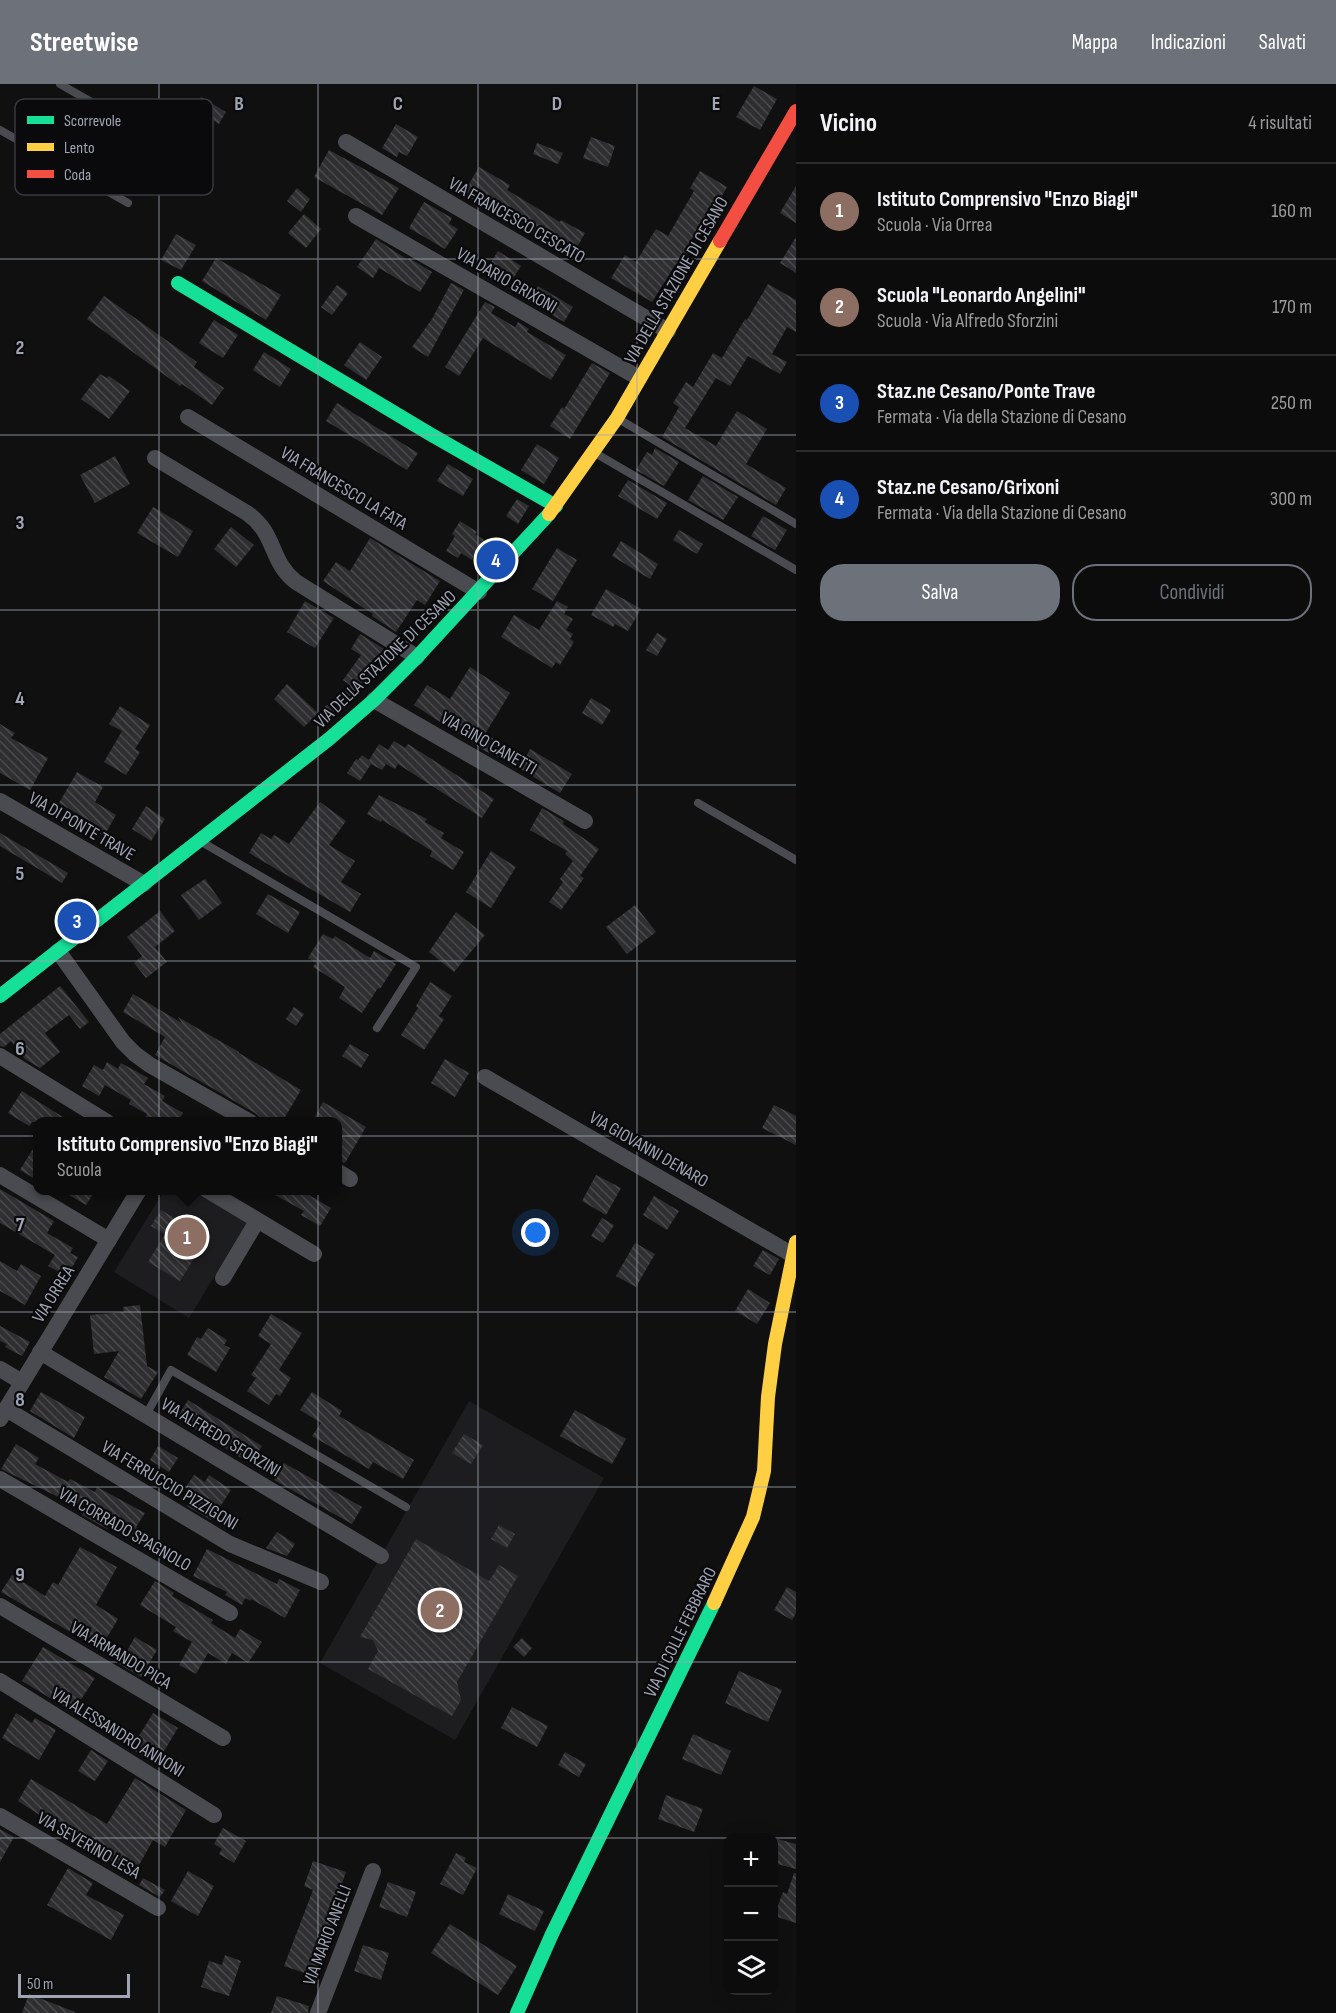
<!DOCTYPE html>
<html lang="it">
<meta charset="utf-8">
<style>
:root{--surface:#0c0c0c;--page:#1a1a1a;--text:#f1f3f6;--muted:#9a9b9d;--line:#2c2c2d;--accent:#6d717a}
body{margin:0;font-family:"Sofia Sans Condensed",sans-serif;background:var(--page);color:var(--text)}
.controls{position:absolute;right:18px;bottom:18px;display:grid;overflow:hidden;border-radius:12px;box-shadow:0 3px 15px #0003}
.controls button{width:54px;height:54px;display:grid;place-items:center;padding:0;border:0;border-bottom:2px solid var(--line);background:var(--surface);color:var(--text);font:30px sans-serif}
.scale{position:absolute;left:18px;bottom:15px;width:112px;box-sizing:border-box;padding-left:6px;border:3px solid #9fa5b3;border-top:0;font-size:16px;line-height:21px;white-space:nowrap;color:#9fa5b3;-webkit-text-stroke:4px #0a0a0c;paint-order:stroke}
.you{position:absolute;left:536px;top:1149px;width:21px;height:21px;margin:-15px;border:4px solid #fff;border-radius:50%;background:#1a73e8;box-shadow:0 0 0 9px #1a73e833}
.badge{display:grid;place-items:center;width:39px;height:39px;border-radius:50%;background:var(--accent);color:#fff;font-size:20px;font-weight:700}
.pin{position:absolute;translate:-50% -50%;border:3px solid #fff;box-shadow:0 2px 6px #0006}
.popup{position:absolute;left:33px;top:1033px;width:309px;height:78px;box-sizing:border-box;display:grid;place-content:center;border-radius:12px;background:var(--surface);filter:drop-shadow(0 2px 4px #0005);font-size:20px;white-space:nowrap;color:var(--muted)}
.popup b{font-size:22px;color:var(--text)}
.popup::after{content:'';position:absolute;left:50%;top:100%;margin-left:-12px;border:12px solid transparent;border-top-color:var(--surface)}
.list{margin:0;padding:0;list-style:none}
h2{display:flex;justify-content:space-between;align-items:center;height:78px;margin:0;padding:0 24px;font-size:26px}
h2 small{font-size:20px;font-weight:400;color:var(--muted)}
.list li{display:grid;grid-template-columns:39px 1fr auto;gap:18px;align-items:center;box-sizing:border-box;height:96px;padding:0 24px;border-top:2px solid var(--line)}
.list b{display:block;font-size:22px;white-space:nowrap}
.list p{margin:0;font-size:20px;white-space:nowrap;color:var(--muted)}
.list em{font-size:20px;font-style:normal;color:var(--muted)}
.actions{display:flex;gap:12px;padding:18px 24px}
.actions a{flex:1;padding:14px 0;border:2px solid var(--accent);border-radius:24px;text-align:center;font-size:21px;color:var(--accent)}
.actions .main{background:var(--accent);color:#fff}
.icon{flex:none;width:33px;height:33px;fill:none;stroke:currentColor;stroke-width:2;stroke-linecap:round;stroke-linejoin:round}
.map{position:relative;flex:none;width:796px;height:1929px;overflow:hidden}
header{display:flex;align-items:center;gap:36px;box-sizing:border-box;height:84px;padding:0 30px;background:var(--accent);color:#fff}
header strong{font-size:28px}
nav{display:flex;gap:33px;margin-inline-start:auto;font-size:21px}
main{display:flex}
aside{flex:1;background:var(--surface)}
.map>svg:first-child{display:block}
.built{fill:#1d1d1f}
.building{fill:url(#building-back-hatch)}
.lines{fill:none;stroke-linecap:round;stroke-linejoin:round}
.lane{stroke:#4a4b50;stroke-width:8}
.street{stroke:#4a4b50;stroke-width:16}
.fast{stroke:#16e098;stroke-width:14}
.slow{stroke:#ffcf43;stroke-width:14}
.jam{stroke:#f24e42;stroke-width:14}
.grid{fill:none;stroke:#9fa5b3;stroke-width:1.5;stroke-opacity:0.55}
.labels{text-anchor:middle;stroke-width:4.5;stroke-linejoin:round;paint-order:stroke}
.street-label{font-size:18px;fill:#9fa5b3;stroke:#0a0a0c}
.key{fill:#0a0a0c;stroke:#37383e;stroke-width:1.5}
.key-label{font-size:16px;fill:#9fa5b3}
.grid-label{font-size:20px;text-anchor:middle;font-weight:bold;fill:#9fa5b3;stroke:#0a0a0c;stroke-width:4.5;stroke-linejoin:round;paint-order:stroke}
</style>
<header>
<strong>Streetwise</strong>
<nav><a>Mappa</a><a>Indicazioni</a><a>Salvati</a></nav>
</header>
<main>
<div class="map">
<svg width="796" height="1929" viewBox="0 0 796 1929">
<defs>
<pattern id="building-back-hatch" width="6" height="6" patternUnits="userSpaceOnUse" patternTransform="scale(1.5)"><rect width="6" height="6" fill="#2f2f31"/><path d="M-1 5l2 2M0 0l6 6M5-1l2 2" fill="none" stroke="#4a4a4c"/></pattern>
</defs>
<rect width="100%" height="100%" fill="#101010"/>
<g class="built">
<path d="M164,1107H198L248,1137L189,1234L114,1188Z"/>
<path d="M469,1317L604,1394L455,1656L320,1579Z"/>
</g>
<g class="building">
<path d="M754,2L777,15L760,46L736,33Z"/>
<path d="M201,13L226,28L219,40L211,35L201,51L179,38L187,25L192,28Z"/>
<path d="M82,38L98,47L96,50L110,57L102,73L87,66L89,63L73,55Z"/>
<path d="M396,40L418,53L407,72L399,68L397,73L382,64Z"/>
<path d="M591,53L615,62L608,83L583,74Z"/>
<path d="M537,59L563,69L558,80L533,70Z"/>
<path d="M329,66L399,104L382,131L314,93Z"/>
<path d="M139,67L163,80L148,107L124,93Z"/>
<path d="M479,83L510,101L507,106L560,138L561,136L585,149L572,172L463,110Z"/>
<path d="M700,87L727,103L717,120L713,118L687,163L690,165L679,183L675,181L652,218L611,194L625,171L636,178L656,145L668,152L694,107L690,104Z"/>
<path d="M796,102V139L780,129Z"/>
<path d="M297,104L310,115L301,128L287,117Z"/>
<path d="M424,118L452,134L449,140L458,145L445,165L409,144Z"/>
<path d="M304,130L321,145L306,164L288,149Z"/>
<path d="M176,150L196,161L181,186L161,176Z"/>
<path d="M796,153V189L780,179Z"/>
<path d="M376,155L408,176L409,174L432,188L420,208L379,184L373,194L357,183Z"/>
<path d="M498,167L521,182L514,193L510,190L504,200L485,188Z"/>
<path d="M216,174L281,211L266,236L202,197Z"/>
<path d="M451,199L464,206L428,273L412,263L432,235Z"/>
<path d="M768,200L796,216V248L787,243L772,270L787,278L780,290L748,272L730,302L716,294L685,344L716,362L737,327L767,345L746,380L786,404L776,421L662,353L679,323L673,319L686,298L693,303L713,269L722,274L745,235L747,236Z"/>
<path d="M337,201L348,209L332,231L321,223Z"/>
<path d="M538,202L573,223L564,238L529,217Z"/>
<path d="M104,212L197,278L194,283L224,304L212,321L182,300L180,302L87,235Z"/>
<path d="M485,218L495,223L491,229L515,243L518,238L529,245L527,248L566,271L551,296L483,254L459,292L445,283Z"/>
<path d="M214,236L238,251L223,274L199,259Z"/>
<path d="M360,258L382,273L366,296L344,281Z"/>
<path d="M264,268L291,285L280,303L253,286Z"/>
<path d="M592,279L610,289L570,355L550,342L562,323L564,325Z"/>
<path d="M100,290L107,294L109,292L130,307L109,335L81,315Z"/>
<path d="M337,319L418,369L407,386L326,337Z"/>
<path d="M537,360L559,374L544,400L521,386Z"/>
<path d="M655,364L679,378L664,402L636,386L647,368L652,371Z"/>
<path d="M115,372L130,400L95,419L80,391Z"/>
<path d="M448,380L473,395L463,412L437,397Z"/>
<path d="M703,392L738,413L723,436L688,416Z"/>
<path d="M628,396L667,419L657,435L618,412Z"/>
<path d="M517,415L529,422L518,440L506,432Z"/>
<path d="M153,423L193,447L178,473L137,449Z"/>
<path d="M763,432L787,446L775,466L751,452Z"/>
<path d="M460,437L477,448L475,450L484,456L472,476L461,469L458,474L446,467L455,452L452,450Z"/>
<path d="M231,443L254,461L236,483L214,465Z"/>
<path d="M679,446L703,460L697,470L673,456Z"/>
<path d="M370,454L440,497L425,521L417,516L396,548L372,532L373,530L323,497L336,478L350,487Z"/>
<path d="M621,457L658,480L650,495L612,472Z"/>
<path d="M557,464L577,476L553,517L532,505Z"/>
<path d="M606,505L641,525L628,547L615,540L613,543L591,531Z"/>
<path d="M305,517L334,534L315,564L287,548Z"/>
<path d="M557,517L568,523L564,530L573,535L566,546L573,550L570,555L574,558L560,581L556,578L552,584L501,553L514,531L539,546Z"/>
<path d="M657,549L667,555L657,572L646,566Z"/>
<path d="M360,550L384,565L368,590L370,591L348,620L330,635L322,625L351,602L343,596L361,571L351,565Z"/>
<path d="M470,583L510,609L485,650L526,673L530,665L572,690L560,709L506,676L485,667L414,621L427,601L450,615Z"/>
<path d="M287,600L318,629L304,643L274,615Z"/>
<path d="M591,614L611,626L602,641L582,629Z"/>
<path d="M120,622L150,641L135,665L140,668L126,691L104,678L122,647L109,640Z"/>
<path d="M0,640L15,649L11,654L48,674L30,706L0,689Z"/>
<path d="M394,657L405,664L408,660L494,715L482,734L398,680L395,685L386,680L382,686L371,680L360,697L347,689L356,675L358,676L362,671L369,676L379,660L388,666Z"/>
<path d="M77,688L103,703L95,718L116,731L104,752L90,743L93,739L59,719Z"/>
<path d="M379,711L427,735L425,738L444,749L441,754L464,768L453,786L430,772L432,767L382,736L381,738L367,730Z"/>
<path d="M320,718L346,737L329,761L355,777L341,798L361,810L350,828L249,769L261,749L271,755L274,751L289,760Z"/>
<path d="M146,722L165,735L151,757L132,745Z"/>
<path d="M542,724L564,737L563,740L599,765L580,792L584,794L561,826L549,818L563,798L560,795L573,777L565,770L567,767L530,746Z"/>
<path d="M0,749L68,789L62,799L0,762Z"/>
<path d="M491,767L516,783L491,824L466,808Z"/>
<path d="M205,795L222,819L199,836L181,811Z"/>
<path d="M268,810L300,828L288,849L256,830Z"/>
<path d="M635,821L656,848L627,870L606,843Z"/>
<path d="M160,827L175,847L155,863L167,878L146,894L134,879L142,872L127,853Z"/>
<path d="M456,828L485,851L454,888L429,868Z"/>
<path d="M323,850L333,855L335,852L370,874L374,867L396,880L380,905L378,904L362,929L339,914L345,903L313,883L316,879L308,874Z"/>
<path d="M430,898L452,912L439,932L444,935L424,966L401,951L418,924L416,922Z"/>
<path d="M60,902L89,938L80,945L69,931L45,949L60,968L40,984L25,975L11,957L4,963L0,962V950Z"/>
<path d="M133,910L182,939L178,933L239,968V969L301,1006L282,1038H265L255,1029L155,971L165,953L123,928Z"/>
<path d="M294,923L304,930L296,942L286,935Z"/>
<path d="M350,960L369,971L361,984L342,972Z"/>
<path d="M445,975L469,989L455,1013L431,999Z"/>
<path d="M107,978L118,985L121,979L148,994L144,1000L165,1012L162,1017L183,1029L178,1038H143L147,1030L129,1020L131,1016L105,1001L99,1012L82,1002L94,981L103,986Z"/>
<path d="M22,1007L42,1020L71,1038H32L29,1042L8,1029Z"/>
<path d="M323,1018L366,1043L345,1079L337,1077V1038H312Z"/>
<path d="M774,1021L796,1032V1061L762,1044Z"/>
<path d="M37,1058V1096L20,1086Z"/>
<path d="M596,1091L621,1104L606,1131L582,1117Z"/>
<path d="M0,1105L54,1137L47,1149L73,1164L70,1169L78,1173L67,1192L48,1182L55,1171L0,1139Z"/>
<path d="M62,1107H95L86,1121Z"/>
<path d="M268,1107H312L309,1111L331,1124L320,1142L301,1131L304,1127Z"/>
<path d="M654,1112L679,1127L667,1146L643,1131Z"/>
<path d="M161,1126L207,1154L180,1197L148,1178L165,1150L151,1142Z"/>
<path d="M602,1134L614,1141L603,1159L591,1152Z"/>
<path d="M635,1159L655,1170L636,1203L616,1192Z"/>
<path d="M763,1166L779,1175L770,1191L753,1182Z"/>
<path d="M0,1177L17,1187L21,1180L41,1192L25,1221L0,1207Z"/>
<path d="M748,1205L770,1219L757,1240L735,1227Z"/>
<path d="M140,1221L147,1282L158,1288L141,1315L104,1293L119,1267L94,1270L90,1231L124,1228L123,1223Z"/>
<path d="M271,1230L302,1249L279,1286L291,1294L280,1312L276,1310L269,1321L247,1307L256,1294L251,1291L271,1260L258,1252Z"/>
<path d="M0,1242L30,1258L22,1272L5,1263L7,1260L0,1257Z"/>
<path d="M208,1244L227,1256L224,1261L230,1264L216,1288L187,1271L197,1253L201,1255Z"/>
<path d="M41,1308L85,1333L74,1354L30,1327Z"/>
<path d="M312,1308L342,1327L339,1332L414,1376L403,1395L373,1378L369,1385L312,1352L321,1339L300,1326Z"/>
<path d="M188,1316L262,1362L251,1380L177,1334Z"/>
<path d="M575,1326L626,1355L612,1380L560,1352Z"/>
<path d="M464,1350L483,1361L471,1380L452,1369Z"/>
<path d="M16,1360L39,1374L35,1380L68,1398L70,1395L95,1408L97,1403L145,1429L136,1443L153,1454L147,1464L109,1441L107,1445L82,1431L85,1426L1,1385Z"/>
<path d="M158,1362L178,1374L169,1388L150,1376Z"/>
<path d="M284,1379L362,1423L352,1440L274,1396Z"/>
<path d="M194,1391L205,1398L209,1391L231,1406L211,1436L187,1422L196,1409L186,1403Z"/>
<path d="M499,1441L515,1450L507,1464L491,1455Z"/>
<path d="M277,1448L295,1460L287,1472L266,1464Z"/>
<path d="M416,1455L489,1497L499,1481L518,1492L457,1598L461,1616L452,1632L368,1585L378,1567L373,1556L360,1553Z"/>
<path d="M80,1463L117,1483L96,1521L118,1535L100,1565L1,1508L12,1491L45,1512L53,1498L58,1501Z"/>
<path d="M207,1465L277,1500L279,1495L300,1506L285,1534L251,1515V1517L245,1514L242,1521L225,1511L227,1508L193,1492Z"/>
<path d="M155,1497L174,1509L172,1512L213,1536L211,1539L235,1554L240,1545L262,1558L248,1579L232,1569L226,1580L208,1569L196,1590L179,1581L192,1558L173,1547L176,1543L140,1521Z"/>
<path d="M787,1503L796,1508V1529L792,1536L774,1526Z"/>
<path d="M135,1553L157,1566L141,1593L119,1580Z"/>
<path d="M522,1554L532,1564L524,1573L513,1563Z"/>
<path d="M43,1563L95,1594L73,1628L22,1597Z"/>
<path d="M739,1587L782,1606L768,1638L725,1619Z"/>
<path d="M512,1623L548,1642L537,1663L501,1644Z"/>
<path d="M16,1629L32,1639L35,1634L56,1646L39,1676L2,1654Z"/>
<path d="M153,1629L178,1644L156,1680L131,1665Z"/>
<path d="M693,1650L731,1667L721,1691L682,1675Z"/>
<path d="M91,1666L108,1677L95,1697L78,1687Z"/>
<path d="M565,1668L586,1680L579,1693L558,1681Z"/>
<path d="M135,1694L186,1726L165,1763L153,1756L134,1790L97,1770L101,1763L43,1728L41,1732L18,1717L31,1695L107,1740Z"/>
<path d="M666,1711L703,1725L694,1748L658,1735Z"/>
<path d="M223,1744L246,1757L234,1779L219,1770L222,1765L214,1760Z"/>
<path d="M0,1745L14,1753L0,1778Z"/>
<path d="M774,1754L796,1760V1785L774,1779Z"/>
<path d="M456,1769L466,1774L464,1778L477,1784L463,1811L440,1800Z"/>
<path d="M313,1777L346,1788L330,1834L337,1836L329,1859L326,1858L313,1892L284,1882L313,1806L304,1802Z"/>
<path d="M68,1784L93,1799L86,1811L124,1831L111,1856L47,1821Z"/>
<path d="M188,1787L214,1802L198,1832L171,1817Z"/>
<path d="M794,1789H796V1839L774,1832L783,1808L787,1810Z"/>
<path d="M143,1794L165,1806L160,1813L139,1801Z"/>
<path d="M388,1798L416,1808L407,1833L379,1823Z"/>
<path d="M508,1810L544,1827L535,1847L499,1830Z"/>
<path d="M450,1840L517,1882L498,1911L431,1869Z"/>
<path d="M363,1861L389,1869L381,1896L354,1887Z"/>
<path d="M225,1871L241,1877L229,1912L201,1903L209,1877L222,1881Z"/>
<path d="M29,1910L75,1928L74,1929H22Z"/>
<path d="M277,1912L309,1922L308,1929H271Z"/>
</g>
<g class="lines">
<g class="lane">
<path d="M60,0L173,65"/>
<path d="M0,46L128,119"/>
<path d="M617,334L796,440"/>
<path d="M595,369L796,486"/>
<path d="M698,719L796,776"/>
<path d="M200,757L416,883L377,944"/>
<path d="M146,1331L171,1286L406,1423"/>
</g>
<g class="street">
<path d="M346,58L668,247"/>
<path d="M356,132L639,294"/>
<path d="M188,333L479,508"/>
<path d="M155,374L247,429C277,450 269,477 296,498L417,573"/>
<path d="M374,616L585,737"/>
<path d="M0,717L144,800"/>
<path d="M58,867L123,958L135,970L150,981L250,1038"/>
<path d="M0,972L107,1038"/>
<path d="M485,993L793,1171"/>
<path d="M337,1087L350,1095"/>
<path d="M0,1091L109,1156"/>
<path d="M207,1106L314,1170"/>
<path d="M223,1194L257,1137"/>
<path d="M40,1268L381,1472"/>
<path d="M0,1285L22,1298"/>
<path d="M6,1325L230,1460L321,1498"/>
<path d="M0,1335L139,1106"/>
<path d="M0,1395L230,1529"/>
<path d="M0,1522L223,1654"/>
<path d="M0,1597L214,1731"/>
<path d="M0,1732L158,1824"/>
<path d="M318,1929L373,1787"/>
</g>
<g class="fast">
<path d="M178,199L430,350L556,422"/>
<path d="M0,912L329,655L374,616L417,573L549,430"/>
<path d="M517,1929L552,1850L714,1519"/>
</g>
<g class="slow">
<path d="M549,430L617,334L720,157"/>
<path d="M714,1519L753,1433L764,1387L768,1313L775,1260L796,1158"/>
</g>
<path class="jam" d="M720,157L796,27"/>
</g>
<path class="grid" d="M159,0V1929M318,0V1929M478,0V1929M637,0V1929M0,175H796M0,351H796M0,526H796M0,701H796M0,877H796M0,1052H796M0,1228H796M0,1403H796M0,1578H796M0,1754H728M774,1754H796"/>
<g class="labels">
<g class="street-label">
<text transform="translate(517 136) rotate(30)" y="6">VIA FRANCESCO CESCATO</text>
<text transform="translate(507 196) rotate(30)" y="6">VIA DARIO GRIXONI</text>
<text transform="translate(676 196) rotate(-60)" y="6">VIA DELLA STAZIONE DI CESANO</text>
<text transform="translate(344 404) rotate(31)" y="6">VIA FRANCESCO LA FATA</text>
<text transform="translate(385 575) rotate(-44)" y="6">VIA DELLA STAZIONE DI CESANO</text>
<text transform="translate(489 659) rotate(30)" y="6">VIA GINO CANETTI</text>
<text transform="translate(82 742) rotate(30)" y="6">VIA DI PONTE TRAVE</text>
<text transform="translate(649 1065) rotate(30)" y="6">VIA GIOVANNI DENARO</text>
<text transform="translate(53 1210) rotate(-58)" y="6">VIA ORREA</text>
<text transform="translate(221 1353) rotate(31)" y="6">VIA ALFREDO SFORZINI</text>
<text transform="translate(170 1401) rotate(31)" y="6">VIA FERRUCCIO PIZZIGONI</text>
<text transform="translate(125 1445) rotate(30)" y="6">VIA CORRADO SPAGNOLO</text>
<text transform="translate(680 1548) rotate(-64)" y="6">VIA DI COLLE FEBBRARO</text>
<text transform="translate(121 1571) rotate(31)" y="6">VIA ARMANDO PICA</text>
<text transform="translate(118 1648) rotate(32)" y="6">VIA ALESSANDRO ANNONI</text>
<text transform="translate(89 1761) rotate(30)" y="6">VIA SEVERINO LESA</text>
<text transform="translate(327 1851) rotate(-69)" y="6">VIA MARIO ANELLI</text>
</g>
</g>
<rect x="15" y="15" width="198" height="96" rx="9" class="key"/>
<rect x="27" y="32" width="27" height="8" fill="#16e098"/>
<rect x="27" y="59" width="27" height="8" fill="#ffcf43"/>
<rect x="27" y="86" width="27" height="8" fill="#f24e42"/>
<g class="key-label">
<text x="64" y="42">Scorrevole</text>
<text x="64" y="69">Lento</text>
<text x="64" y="96">Coda</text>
</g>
<g class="grid-label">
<text x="239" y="26">B</text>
<text x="398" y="26">C</text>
<text x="557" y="26">D</text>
<text x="716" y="26">E</text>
<text x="20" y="270">2</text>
<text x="20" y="445">3</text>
<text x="20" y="621">4</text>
<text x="20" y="796">5</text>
<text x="20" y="971">6</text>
<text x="20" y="1147">7</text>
<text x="20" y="1322">8</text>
<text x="20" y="1497">9</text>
</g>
</svg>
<div class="controls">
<button>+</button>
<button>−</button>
<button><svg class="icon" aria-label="layers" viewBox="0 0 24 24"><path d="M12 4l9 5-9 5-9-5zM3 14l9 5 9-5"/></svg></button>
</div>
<div class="scale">50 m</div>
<div class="you"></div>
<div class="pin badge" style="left:187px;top:1153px;background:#8d6e63">1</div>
<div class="popup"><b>Istituto Comprensivo &quot;Enzo Biagi&quot;</b>Scuola</div>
<div class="pin badge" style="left:440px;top:1526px;background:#8d6e63">2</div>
<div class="pin badge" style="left:77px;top:837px;background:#1a4fb4">3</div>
<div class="pin badge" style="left:496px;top:476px;background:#1a4fb4">4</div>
</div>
<aside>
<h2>Vicino<small>4 risultati</small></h2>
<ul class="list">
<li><span class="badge" style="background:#8d6e63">1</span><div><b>Istituto Comprensivo &quot;Enzo Biagi&quot;</b><p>Scuola · Via Orrea</p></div><em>160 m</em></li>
<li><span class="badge" style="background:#8d6e63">2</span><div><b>Scuola &quot;Leonardo Angelini&quot;</b><p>Scuola · Via Alfredo Sforzini</p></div><em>170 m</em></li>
<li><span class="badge" style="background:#1a4fb4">3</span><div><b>Staz.ne Cesano/Ponte Trave</b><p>Fermata · Via della Stazione di Cesano</p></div><em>250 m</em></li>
<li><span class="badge" style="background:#1a4fb4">4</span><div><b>Staz.ne Cesano/Grixoni</b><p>Fermata · Via della Stazione di Cesano</p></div><em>300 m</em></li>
</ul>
<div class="actions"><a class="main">Salva</a><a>Condividi</a></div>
</aside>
</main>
